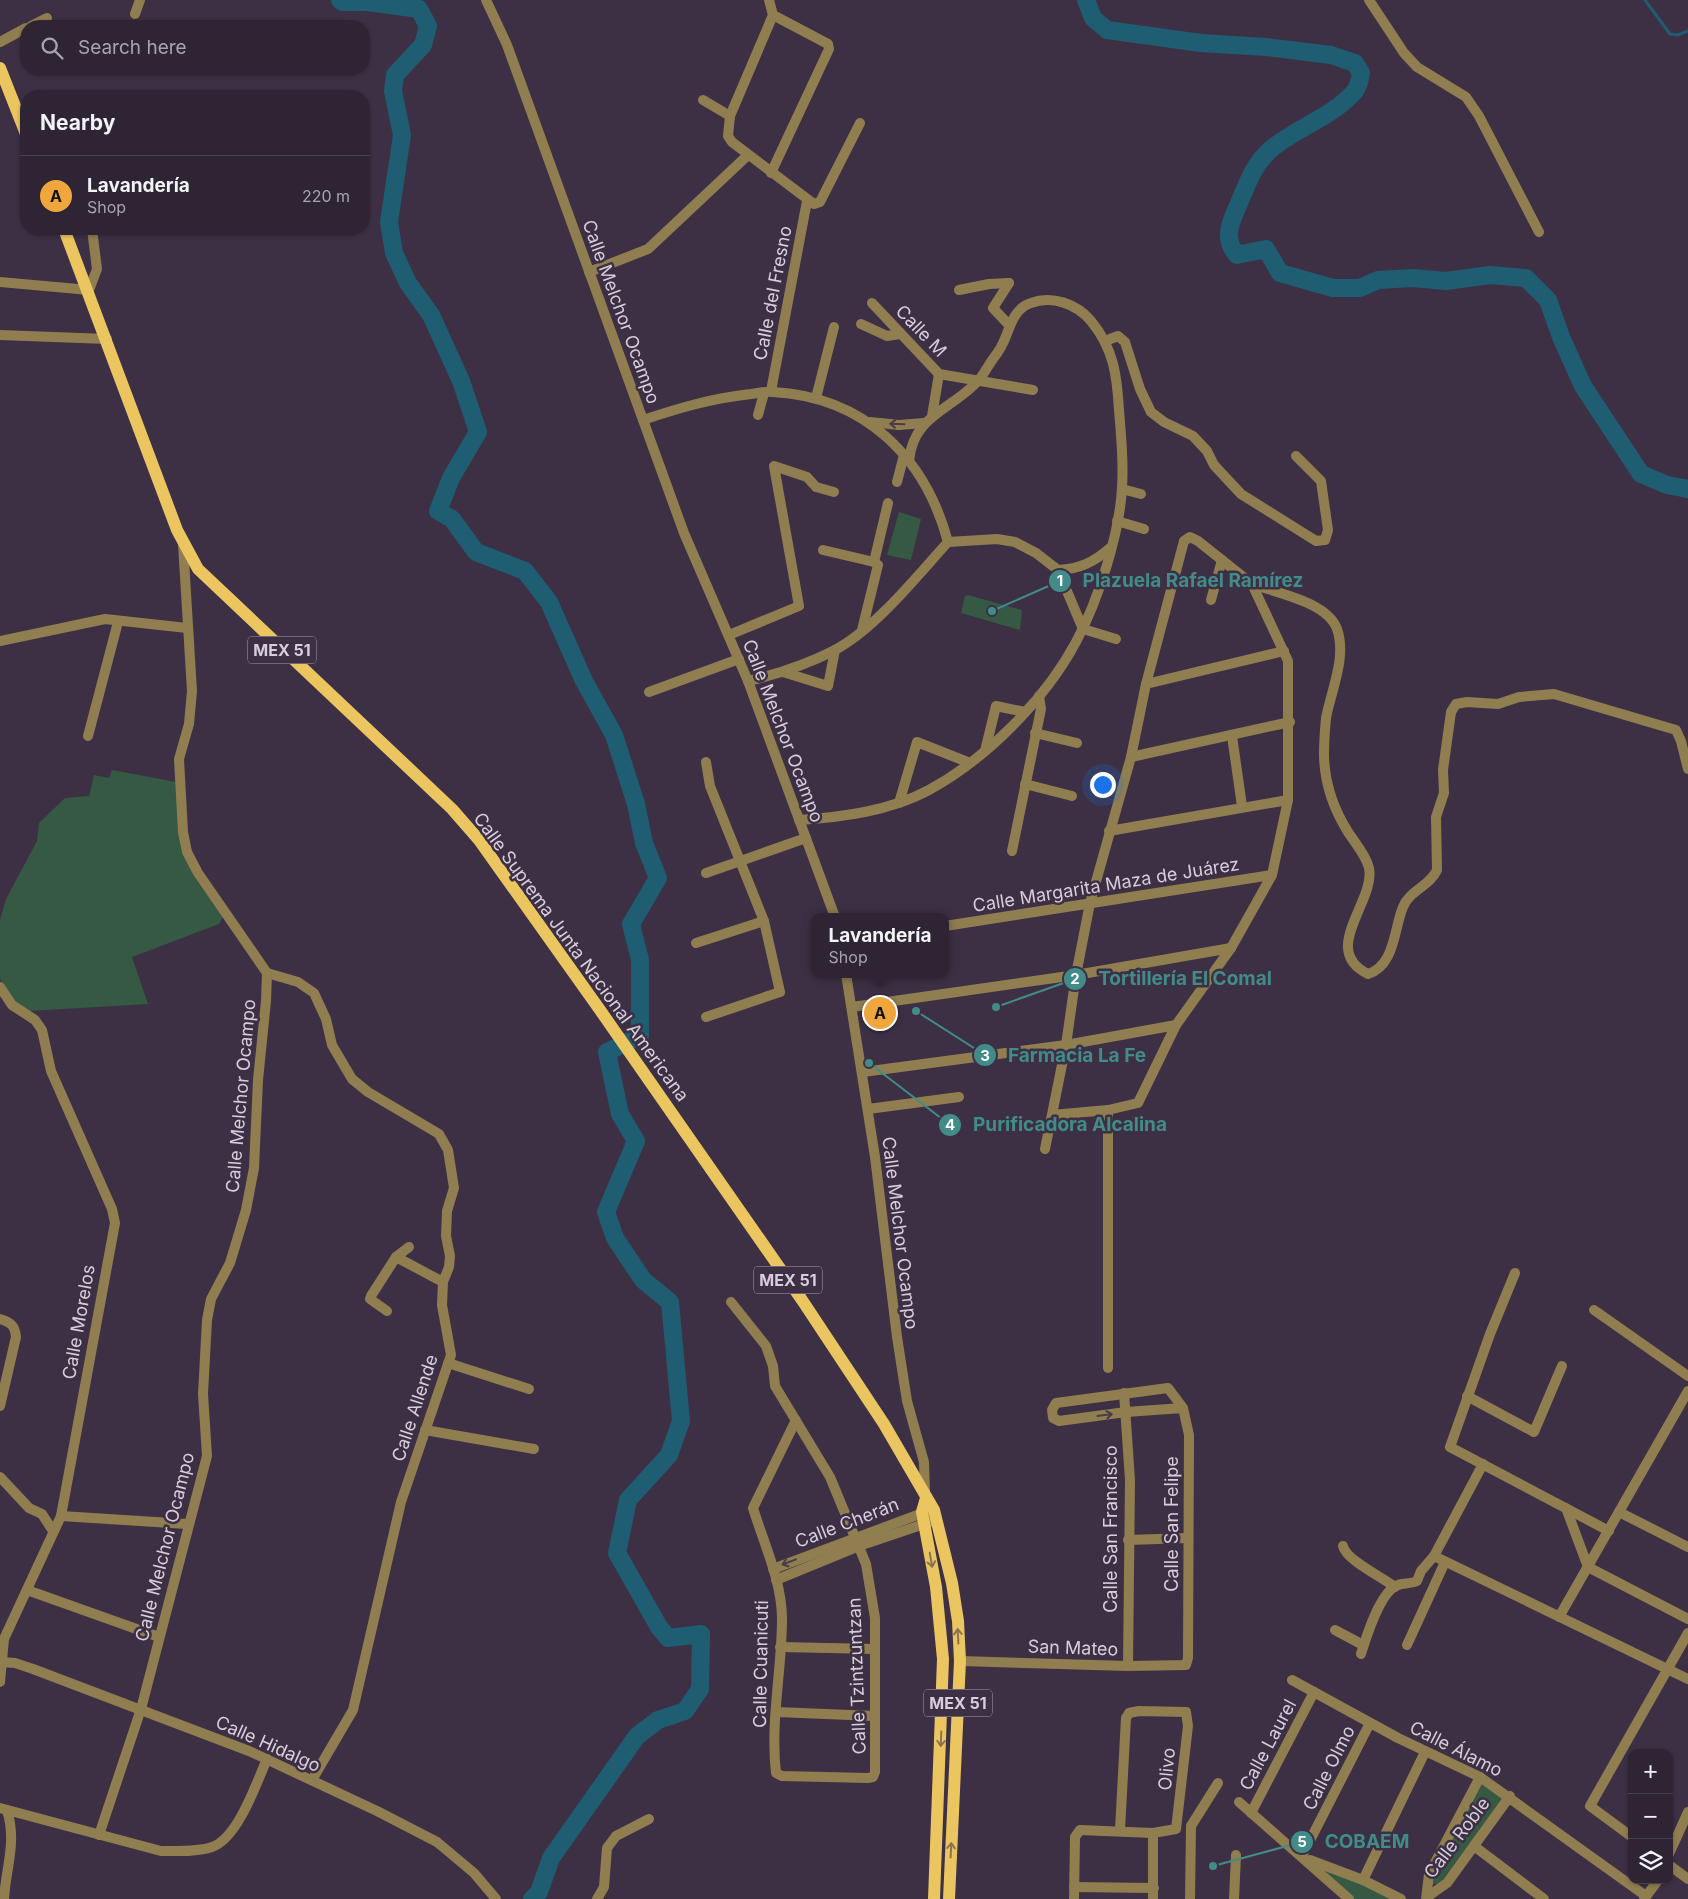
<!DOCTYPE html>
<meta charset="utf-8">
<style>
:root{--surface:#2e2433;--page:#3a303f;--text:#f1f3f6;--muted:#a7a4ac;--line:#49414e;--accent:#efa73d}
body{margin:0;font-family:Inter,sans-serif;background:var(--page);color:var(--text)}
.controls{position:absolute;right:15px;bottom:15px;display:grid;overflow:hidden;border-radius:10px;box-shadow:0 1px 4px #0004}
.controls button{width:45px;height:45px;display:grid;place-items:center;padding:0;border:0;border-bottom:1px solid var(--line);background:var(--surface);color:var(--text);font:25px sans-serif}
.you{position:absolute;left:1102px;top:784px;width:18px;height:18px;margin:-12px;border:4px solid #fff;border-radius:50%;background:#1a73e8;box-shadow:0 0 0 8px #1a73e833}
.badge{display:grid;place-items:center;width:32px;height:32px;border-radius:50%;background:var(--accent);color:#111;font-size:16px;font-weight:700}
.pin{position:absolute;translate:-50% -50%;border:2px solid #fff;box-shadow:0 1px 5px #0006}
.popup{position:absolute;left:811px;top:913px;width:138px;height:65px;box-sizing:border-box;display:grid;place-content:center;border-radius:10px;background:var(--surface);filter:drop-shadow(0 1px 4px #0005);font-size:16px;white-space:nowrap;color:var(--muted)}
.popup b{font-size:19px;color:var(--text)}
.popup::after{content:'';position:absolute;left:50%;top:100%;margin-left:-10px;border:10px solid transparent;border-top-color:var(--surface)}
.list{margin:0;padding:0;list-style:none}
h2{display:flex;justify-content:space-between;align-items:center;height:65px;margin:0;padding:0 20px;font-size:21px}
h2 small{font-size:16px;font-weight:400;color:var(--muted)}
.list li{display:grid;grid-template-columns:32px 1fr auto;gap:15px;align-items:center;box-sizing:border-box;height:80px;padding:0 20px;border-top:1px solid var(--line)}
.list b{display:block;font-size:19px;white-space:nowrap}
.list p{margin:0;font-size:16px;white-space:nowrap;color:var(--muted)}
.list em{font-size:16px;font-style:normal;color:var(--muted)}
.icon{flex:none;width:28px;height:28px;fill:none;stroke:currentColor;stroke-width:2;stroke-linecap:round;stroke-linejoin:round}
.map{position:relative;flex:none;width:1688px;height:1899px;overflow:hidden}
.search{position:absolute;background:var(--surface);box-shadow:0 1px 4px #0004;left:20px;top:20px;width:350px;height:55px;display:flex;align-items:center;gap:12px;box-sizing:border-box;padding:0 18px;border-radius:20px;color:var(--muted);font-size:19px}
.panel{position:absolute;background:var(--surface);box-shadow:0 1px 4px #0004;left:20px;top:90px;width:350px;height:145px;border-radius:20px}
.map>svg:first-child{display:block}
.green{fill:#355943}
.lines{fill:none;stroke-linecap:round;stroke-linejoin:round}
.stream{stroke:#1f5d73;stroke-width:3}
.river{stroke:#1f5d73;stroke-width:18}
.minor{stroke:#907e50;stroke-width:10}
.major{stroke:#ebc560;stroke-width:12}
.oneway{stroke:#493c46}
.oneway2{stroke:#8b7351}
.labels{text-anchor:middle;stroke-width:5;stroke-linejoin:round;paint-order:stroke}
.shield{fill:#3d3044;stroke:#a99fae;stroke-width:1}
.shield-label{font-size:16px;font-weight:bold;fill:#d7cedb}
.street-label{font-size:18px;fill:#d7cedb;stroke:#3d3044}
.leader{fill:none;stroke:#418c89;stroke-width:2}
.callout-dot{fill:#418c89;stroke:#3d3044;stroke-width:2}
.mark-label{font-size:15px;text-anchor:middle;font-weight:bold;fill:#fff}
.callout-label{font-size:19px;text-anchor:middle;font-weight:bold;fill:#418c89;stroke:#3d3044;stroke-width:5;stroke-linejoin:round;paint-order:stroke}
</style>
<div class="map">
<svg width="1688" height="1899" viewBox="0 0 1688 1899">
<rect width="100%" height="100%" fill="#3d3044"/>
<g class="green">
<path d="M899,512L921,519L911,560L887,555Z"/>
<path d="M968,595L1022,610L1020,630L961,613L965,596Z"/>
<path d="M112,770L176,782L183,853L195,878L223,917L219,924L132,957L148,1004L29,1011L15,1002L0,979V920L6,899L37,841L39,823L65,798L89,796L94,775L109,778Z"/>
<path d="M1479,1783L1504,1798L1440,1883L1431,1885L1432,1874Z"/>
<path d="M1313,1863L1366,1883L1393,1899H1352Z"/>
</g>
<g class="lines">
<path class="stream" d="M1645,0L1670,34L1678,35L1688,31"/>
<g class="river">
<path d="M340,0L342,2H368L419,9L428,26L423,45L395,75L393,91L402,135L389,222L394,253L408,283L431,315L461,381L478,432L451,478L438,511L452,519L476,552L525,571L549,602L584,681L614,735L636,804L644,843L658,878L631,924L640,960V1036L607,1052L620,1114L636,1141L606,1212L615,1238L643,1280L670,1302L681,1421L669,1455L628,1500L617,1553L659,1627L668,1638L701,1634L700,1689L685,1711L658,1720L637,1736L551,1858L539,1892L532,1899"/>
<path d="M1086,0L1093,18L1107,30L1201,43L1266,47L1331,55L1355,63L1361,73C1360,79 1358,87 1355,91C1333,117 1295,128 1270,150C1252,166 1246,188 1236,210C1229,226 1224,240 1237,255L1266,249L1280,273L1333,288H1360L1378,280L1412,278L1446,281L1490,275L1526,278L1548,300L1561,337L1583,386L1641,474L1667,485L1688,489"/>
</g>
<g class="minor">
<path d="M486,0L507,45L684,533L748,681L835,917"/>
<path d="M769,0L773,15L828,44L829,49L771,173"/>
<path d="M1369,0L1404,53L1417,67L1466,97L1479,116L1539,232"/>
<path d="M135,14L140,0"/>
<path d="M773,15L730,116L728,136L732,142L814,204L820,202L860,123"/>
<path d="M31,26L47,18"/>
<path d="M0,42L26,28"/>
<path d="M703,100L730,116"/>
<path d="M589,272L648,249L748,155"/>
<path d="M0,282L89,290L97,269L92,229"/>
<path d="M1009,283L993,308L1009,325"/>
<path d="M959,290L989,284L1009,283"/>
<path d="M872,303L939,374L1033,390"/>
<path d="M861,324L887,336L900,334"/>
<path d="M0,335L107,339"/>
<path d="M1105,341L1118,336L1125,342L1140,389L1151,412L1164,422L1193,436L1207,451L1214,465L1241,494L1316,541L1325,540L1328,530L1321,481L1296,456"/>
<path d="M771,391L807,201"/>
<path d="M816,398L834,327"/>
<path d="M758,415L764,393"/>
<path d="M932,416L939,374"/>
<path d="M643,420C679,408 713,398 751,394C758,393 766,391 773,392C864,397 925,456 948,542"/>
<path d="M870,422L899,425L924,423"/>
<path d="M897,482L904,455"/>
<path d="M1122,489L1141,494"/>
<path d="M1117,521L1144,529"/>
<path d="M823,550L874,562L878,565L862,630"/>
<path d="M874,562L888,503"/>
<path d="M1058,570C1080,569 1094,562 1110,548"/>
<path d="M1252,584C1277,593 1327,602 1337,629C1347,657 1331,691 1326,718C1325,729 1324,742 1324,753C1324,780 1333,808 1348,832C1355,843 1366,855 1369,868C1376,901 1319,950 1368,974C1395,966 1394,928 1403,907C1410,890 1430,886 1437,870L1436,817L1444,793L1443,770L1451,712L1456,704L1467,702L1498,704L1519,697L1554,694L1676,730L1681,741L1688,769"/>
<path d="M1211,600L1222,560"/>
<path d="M1083,629L1116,639"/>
<path d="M729,635L799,606L774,466L807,477L816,487L834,492"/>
<path d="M0,641L105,619L187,628"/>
<path d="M783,672L828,686L835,650"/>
<path d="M748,681C778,674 808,664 835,650C876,628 917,576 948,542L997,539L1015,542L1036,553L1058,570L1083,629"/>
<path d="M1146,684L1284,651"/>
<path d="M649,692L739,659"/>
<path d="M1035,733L1077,743"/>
<path d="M88,736L118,622"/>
<path d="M1232,736L1242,806"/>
<path d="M985,751L996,706L1025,712"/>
<path d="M1131,757L1290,722"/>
<path d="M706,762L710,786L764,921L780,992L706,1017"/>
<path d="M1025,784L1072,796"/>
<path d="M899,803L917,742L970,763"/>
<path d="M799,820C843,817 890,811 929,790C986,759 1045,700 1076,642C1098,601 1120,533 1122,487C1124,461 1121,436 1119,410C1117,376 1114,349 1091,321C1077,304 1052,295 1031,303C1012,309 1010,330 1002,345C999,352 993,358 989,365C985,371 981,379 975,384C948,411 913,417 909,461"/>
<path d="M1109,831L1288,800"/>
<path d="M1012,851L1041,709L1039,696"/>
<path d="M706,873L806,838"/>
<path d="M945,926L1272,875"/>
<path d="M696,943L764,921"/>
<path d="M267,973L298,982L314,993L326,1019L332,1045L352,1079L368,1092L439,1134L448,1150L454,1188L447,1211L446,1236L450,1256L449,1267L443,1282L442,1305L451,1355L401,1502L353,1710L312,1780"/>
<path d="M846,974L875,1157L897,1337L907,1401L924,1462L925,1493"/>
<path d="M0,987L12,1005L35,1020L42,1030L51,1071L112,1209L115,1223L61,1516L4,1639L0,1682"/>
<path d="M852,1007L1076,975L1231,948"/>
<path d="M863,1072L1066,1045L1176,1025"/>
<path d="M868,1109L959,1097"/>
<path d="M1108,1110V1368"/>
<path d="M1045,1149L1066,1045L1076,975L1090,903L1131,757L1146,684L1184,541L1190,537L1198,541L1252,584L1288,661V800L1272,875L1231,948L1176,1025L1138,1103L1108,1110L1052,1115"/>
<path d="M396,1257L443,1282"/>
<path d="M1515,1273L1490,1334L1450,1447L1609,1531"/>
<path d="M731,1302L766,1346L773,1366L775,1386L830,1477L866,1564L875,1618V1772L873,1777L868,1778L782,1776L776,1773C770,1722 782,1670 782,1619C782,1582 764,1544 753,1508L796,1420"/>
<path d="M1594,1310L1688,1376"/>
<path d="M387,1311L370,1299L371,1296L396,1257L409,1247"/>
<path d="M0,1319C11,1322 15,1326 16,1337L0,1406"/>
<path d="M448,1363L529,1389"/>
<path d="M1124,1393L1130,1480L1128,1666"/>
<path d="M1467,1396L1534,1432L1562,1366"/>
<path d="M425,1430L534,1449"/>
<path d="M0,1477L29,1508L42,1514L53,1531"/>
<path d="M1566,1508L1588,1567L1688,1619"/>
<path d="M1619,1512L1688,1547"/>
<path d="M61,1516L187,1524"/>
<path d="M1128,1540L1188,1538"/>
<path d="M1343,1546C1346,1560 1382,1577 1395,1587"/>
<path d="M1434,1556L1688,1679"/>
<path d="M773,1569L928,1511"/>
<path d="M776,1580L859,1546L930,1522"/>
<path d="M27,1590L159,1637"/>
<path d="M1559,1617L1688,1391"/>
<path d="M1335,1630L1363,1645"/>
<path d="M1407,1645L1445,1562"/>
<path d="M780,1647L875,1649"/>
<path d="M1361,1654C1366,1638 1380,1591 1398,1585C1403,1583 1410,1584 1417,1581L1421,1571L1434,1556L1483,1464"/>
<path d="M960,1661L1128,1666L1186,1665L1188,1658L1189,1435L1183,1408L1168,1388L1056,1403L1052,1410L1053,1418L1059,1421L1126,1412L1183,1408"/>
<path d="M2,1662L15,1663L33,1669L249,1751L377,1811L437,1842L474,1873L496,1899"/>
<path d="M1292,1680L1398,1738L1480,1777L1646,1896"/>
<path d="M776,1712L875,1716"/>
<path d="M1239,1802L1349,1899"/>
<path d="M0,1808L161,1851C178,1851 197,1852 212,1847C238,1838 256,1784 267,1759"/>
<path d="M1251,1813L1314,1692"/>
<path d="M99,1835L141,1709L207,1456L203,1394L207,1320L211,1299L230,1263L246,1210L254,1168L258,1080L266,1001L267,973L198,873L187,852L183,832L179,759L189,724L192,691L183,544"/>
<path d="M1632,1837L1590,1806L1688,1633"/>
<path d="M1474,1846L1544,1899"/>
<path d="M1669,1854L1688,1812"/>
<path d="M1302,1856L1370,1723"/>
<path d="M1310,1860L1363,1880L1401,1899"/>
<path d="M1669,1865L1688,1879"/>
<path d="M1363,1880L1425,1752"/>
<path d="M1074,1887L1154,1888"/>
<path d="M1427,1897L1447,1883L1510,1796"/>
<path d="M4,1899C6,1866 17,1843 7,1810"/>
<path d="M597,1899L604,1887L607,1848L616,1836L649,1819"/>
<path d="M1074,1899L1075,1837L1080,1830L1153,1833L1176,1829L1188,1726L1186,1712L1139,1711L1129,1713L1126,1718L1120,1830"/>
<path d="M1153,1899V1833"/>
<path d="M1190,1899L1191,1826L1218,1783"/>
<path d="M1234,1899L1236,1855"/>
<path d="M1426,1899L1429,1874L1480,1777"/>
<path d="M1644,1899L1656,1883"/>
</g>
<g class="major">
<path d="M0,68L26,134"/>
<path d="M64,229L177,530L198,569L452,809L479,840L600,1010L802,1300L884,1424L934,1510L952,1583L958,1621L960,1661L949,1899"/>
<path d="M926,1498L922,1512L936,1587L943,1659L934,1899"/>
</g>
</g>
<defs><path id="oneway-shaft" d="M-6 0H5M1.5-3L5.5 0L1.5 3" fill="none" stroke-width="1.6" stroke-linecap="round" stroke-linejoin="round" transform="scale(1.25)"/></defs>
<g class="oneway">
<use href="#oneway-shaft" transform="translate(897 424) rotate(-178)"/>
<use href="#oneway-shaft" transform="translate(1105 1415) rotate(-8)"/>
<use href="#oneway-shaft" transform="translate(789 1562) rotate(159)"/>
</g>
<g class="oneway2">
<use href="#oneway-shaft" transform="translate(931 1560) rotate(80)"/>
<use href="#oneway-shaft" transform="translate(958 1636) rotate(-93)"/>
<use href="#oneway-shaft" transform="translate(941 1739) rotate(92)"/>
<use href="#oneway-shaft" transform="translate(951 1850) rotate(-87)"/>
</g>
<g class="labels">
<g class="shield">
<rect x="248" y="636.5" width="68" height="27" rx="4"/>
<rect x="754" y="1266.5" width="68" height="27" rx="4"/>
<rect x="924" y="1689.5" width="68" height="27" rx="4"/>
</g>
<g class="shield-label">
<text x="282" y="656">MEX 51</text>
<text x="788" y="1286">MEX 51</text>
<text x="958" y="1709">MEX 51</text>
</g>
<g class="street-label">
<text transform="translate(773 293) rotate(-79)" y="6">Calle del Fresno</text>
<text transform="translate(621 312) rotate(70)" y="6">Calle Melchor Ocampo</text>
<text transform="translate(921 331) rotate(46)" y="6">Calle M</text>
<text transform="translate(783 731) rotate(69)" y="6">Calle Melchor Ocampo</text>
<text transform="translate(1106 885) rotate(-9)" y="6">Calle Margarita Maza de Juárez</text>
<text transform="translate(581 957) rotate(54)" y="6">Calle Suprema Junta Nacional Americana</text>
<text transform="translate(241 1096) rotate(-85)" y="6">Calle Melchor Ocampo</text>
<text transform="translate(900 1233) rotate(83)" y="6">Calle Melchor Ocampo</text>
<text transform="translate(79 1322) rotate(-80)" y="6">Calle Morelos</text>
<text transform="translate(415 1408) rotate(-72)" y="6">Calle Allende</text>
<text transform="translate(847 1523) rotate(-21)" y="6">Calle Cherán</text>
<text transform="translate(1172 1524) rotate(-90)" y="6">Calle San Felipe</text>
<text transform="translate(1111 1529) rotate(-90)" y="6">Calle San Francisco</text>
<text transform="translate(165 1547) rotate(-76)" y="6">Calle Melchor Ocampo</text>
<text transform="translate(1073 1648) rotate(2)" y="6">San Mateo</text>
<text transform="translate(761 1664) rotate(-89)" y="6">Calle Cuanicuti</text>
<text transform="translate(857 1676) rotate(-92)" y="6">Calle Tzintzuntzan</text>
<text transform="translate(268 1744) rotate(24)" y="6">Calle Hidalgo</text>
<text transform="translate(1268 1745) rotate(-62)" y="6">Calle Laurel</text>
<text transform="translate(1456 1749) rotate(27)" y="6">Calle Álamo</text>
<text transform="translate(1329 1768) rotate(-63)" y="6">Calle Olmo</text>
<text transform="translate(1167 1769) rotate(-84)" y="6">Olivo</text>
<text transform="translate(1457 1838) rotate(-53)" y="6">Calle Roble</text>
</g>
</g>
<path class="leader" d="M992 611L1060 581M996 1007L1075 979M916 1011L985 1055M869 1063L950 1125M1213 1866L1302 1842"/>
<g class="callout-dot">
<circle cx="992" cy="611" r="5"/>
<circle cx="996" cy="1007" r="5"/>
<circle cx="916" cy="1011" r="5"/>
<circle cx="869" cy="1063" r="5"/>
<circle cx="1213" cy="1866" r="5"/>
<circle cx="1060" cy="581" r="12"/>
<circle cx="1075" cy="979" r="12"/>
<circle cx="985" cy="1055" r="12"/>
<circle cx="950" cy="1125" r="12"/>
<circle cx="1302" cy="1842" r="12"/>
</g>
<g class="mark-label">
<text x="1060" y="586">1</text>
<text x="1075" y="984">2</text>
<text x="985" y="1061">3</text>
<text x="950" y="1130">4</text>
<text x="1302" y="1847">5</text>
</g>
<g class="callout-label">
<text x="1193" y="587">Plazuela Rafael Ramírez</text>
<text x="1185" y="985">Tortillería El Comal</text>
<text x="1077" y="1062">Farmacia La Fe</text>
<text x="1070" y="1131">Purificadora Alcalina</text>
<text x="1367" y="1848">COBAEM</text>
</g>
</svg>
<div class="controls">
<button>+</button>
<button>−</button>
<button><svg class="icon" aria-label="layers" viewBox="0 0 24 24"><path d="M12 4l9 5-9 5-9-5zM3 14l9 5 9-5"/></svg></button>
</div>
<div class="you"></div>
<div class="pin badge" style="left:880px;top:1013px">A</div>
<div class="popup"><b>Lavandería</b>Shop</div>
<div class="search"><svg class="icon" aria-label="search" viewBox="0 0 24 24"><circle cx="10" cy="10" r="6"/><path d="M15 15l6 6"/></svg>Search here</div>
<section class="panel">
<h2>Nearby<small></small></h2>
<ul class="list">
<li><span class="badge">A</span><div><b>Lavandería</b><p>Shop</p></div><em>220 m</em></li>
</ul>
</section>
</div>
